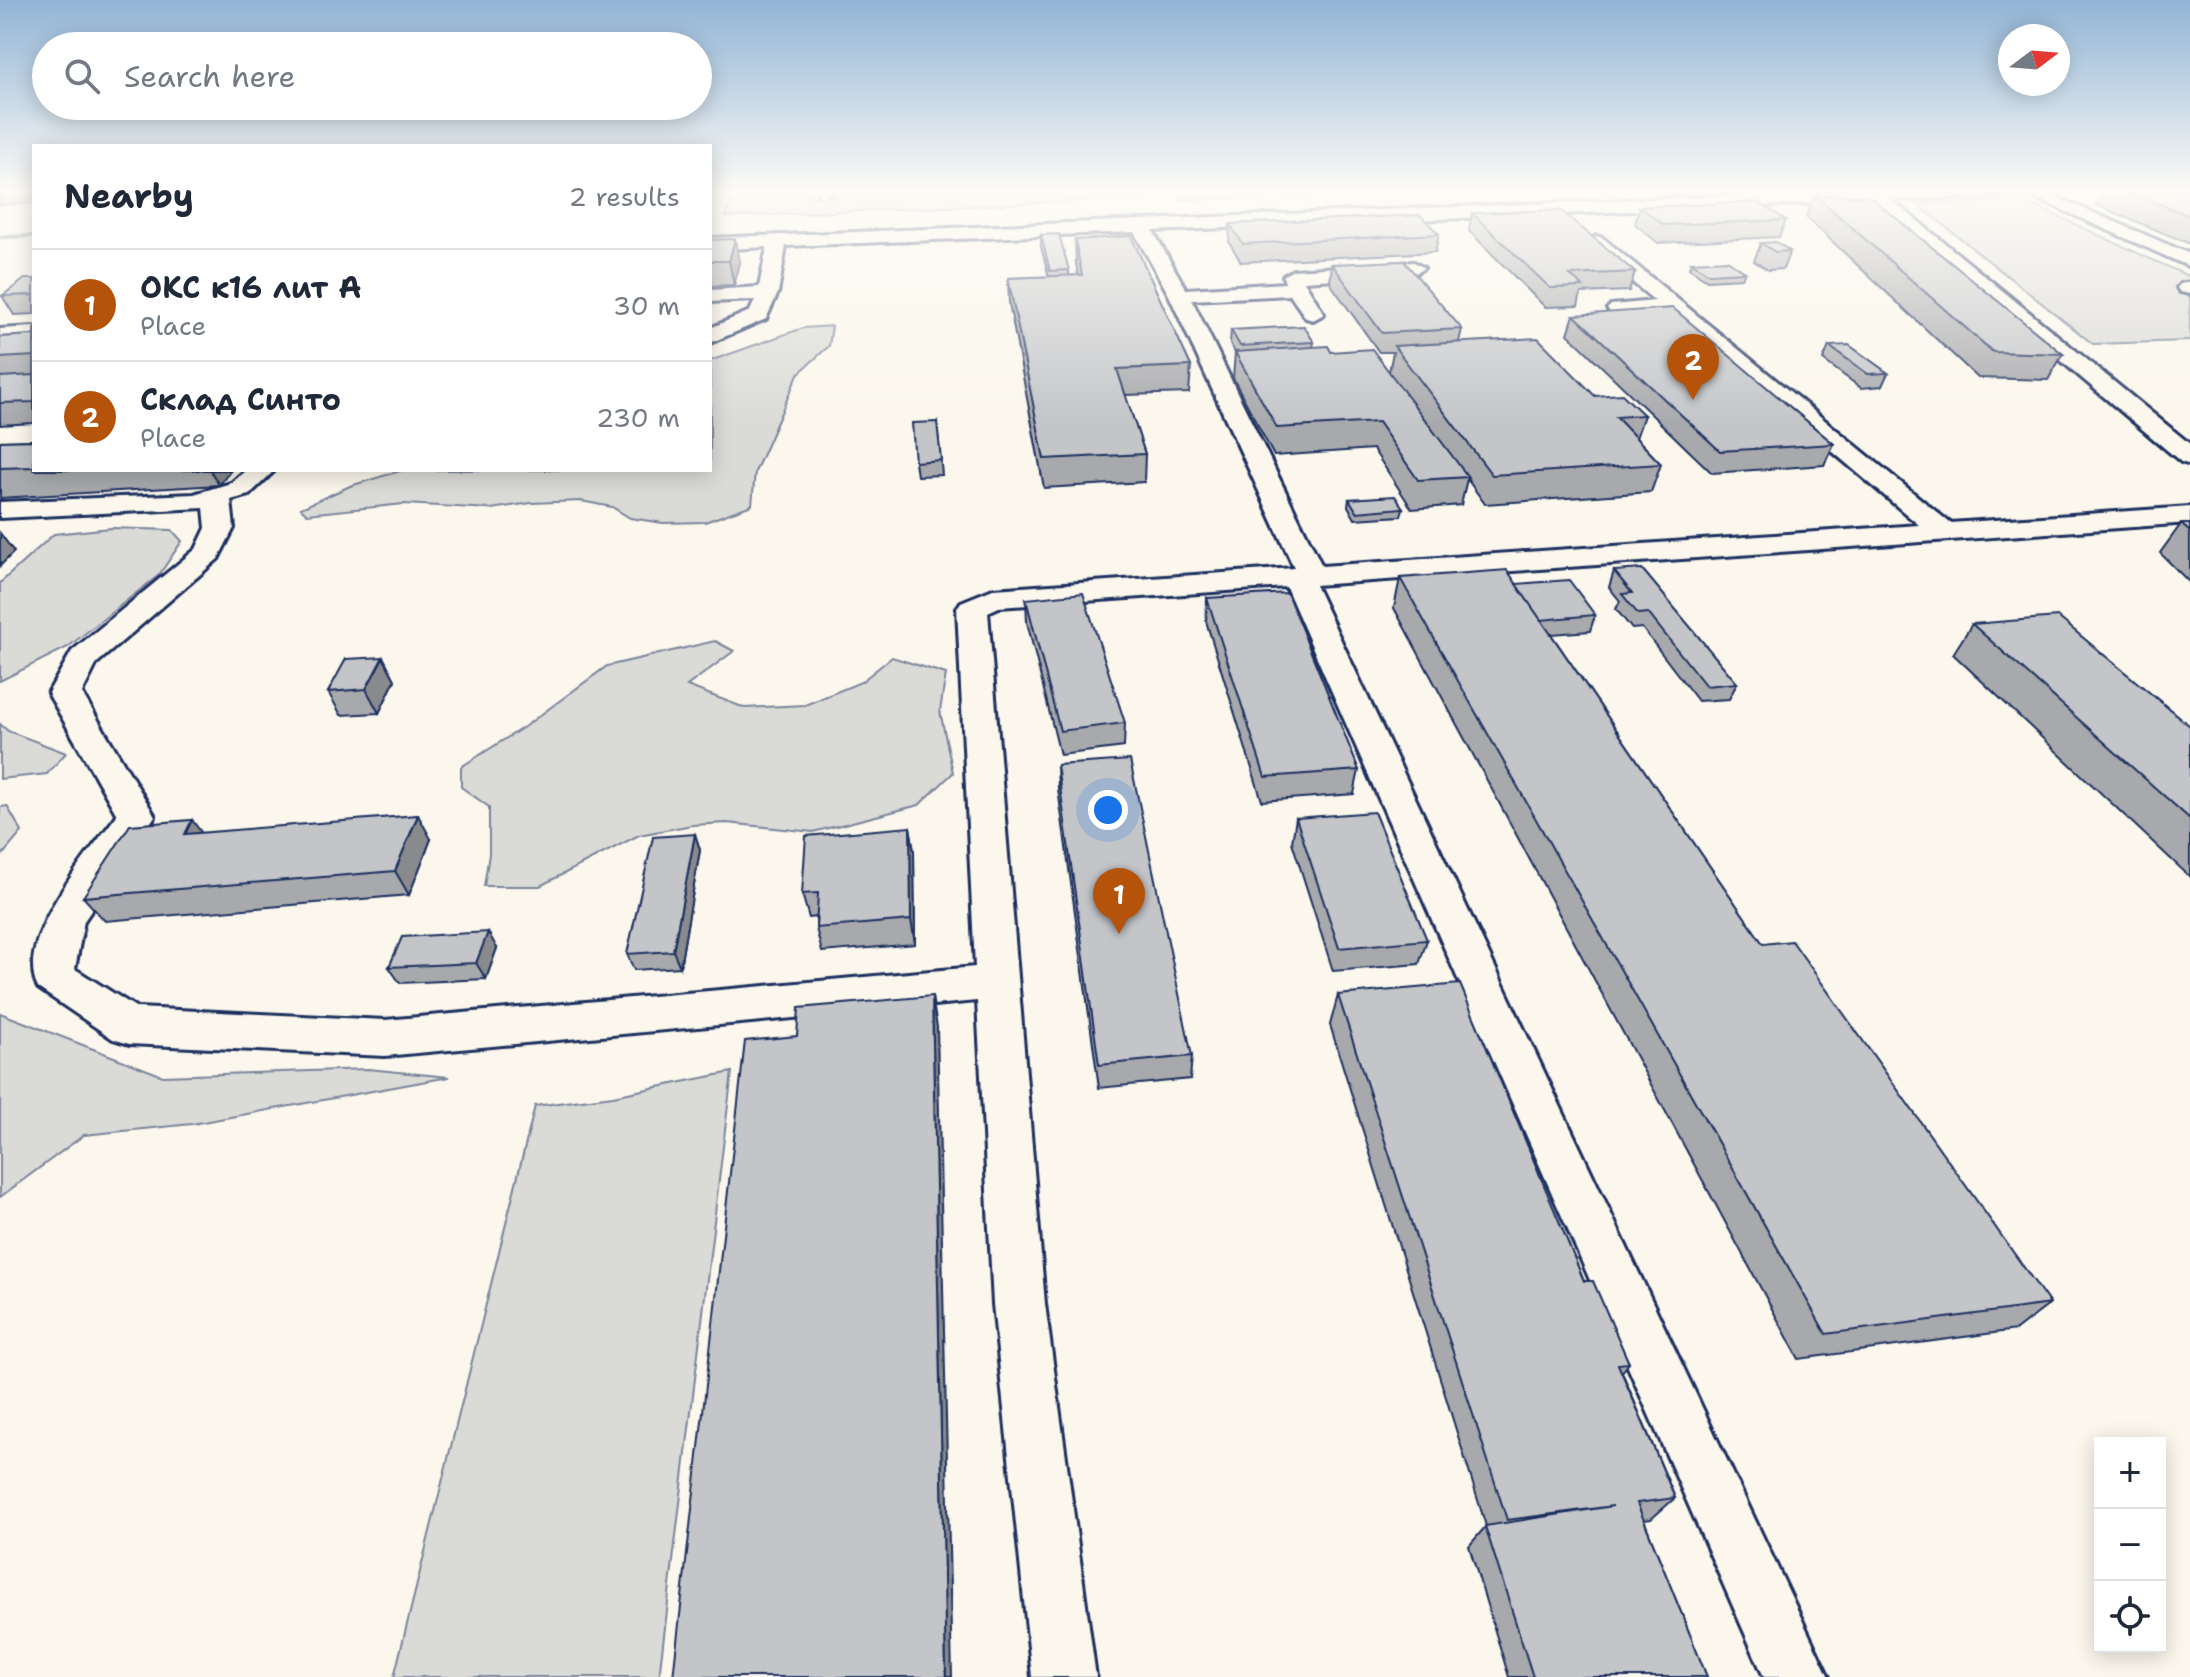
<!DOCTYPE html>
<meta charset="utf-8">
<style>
:root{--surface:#fff;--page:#f6f6f7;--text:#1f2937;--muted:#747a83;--line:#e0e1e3;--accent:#b45309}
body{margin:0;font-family:"Shantell Sans",sans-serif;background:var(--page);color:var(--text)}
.controls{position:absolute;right:24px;bottom:24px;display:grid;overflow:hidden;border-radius:0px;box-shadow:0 4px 20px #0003}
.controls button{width:72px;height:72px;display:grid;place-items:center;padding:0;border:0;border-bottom:2px solid var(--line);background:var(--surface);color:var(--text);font:40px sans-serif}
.compass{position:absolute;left:1998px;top:24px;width:72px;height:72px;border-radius:50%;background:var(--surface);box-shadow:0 4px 20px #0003;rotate:74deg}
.you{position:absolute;left:1108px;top:810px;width:28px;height:28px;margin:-20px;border:6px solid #fff;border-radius:50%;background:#1a73e8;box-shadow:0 0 0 12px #1a73e833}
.badge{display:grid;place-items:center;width:52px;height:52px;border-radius:50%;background:var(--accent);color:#fff;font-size:26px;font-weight:700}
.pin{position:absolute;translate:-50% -66px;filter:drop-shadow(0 2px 4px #0008)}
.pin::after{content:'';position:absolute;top:42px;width:28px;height:24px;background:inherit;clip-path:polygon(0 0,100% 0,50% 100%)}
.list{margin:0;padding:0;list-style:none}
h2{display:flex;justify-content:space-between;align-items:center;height:104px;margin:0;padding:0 32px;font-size:34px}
h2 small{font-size:26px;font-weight:400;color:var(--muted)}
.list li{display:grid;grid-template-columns:52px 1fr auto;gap:24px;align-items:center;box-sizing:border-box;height:112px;padding:0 32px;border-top:2px solid var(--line)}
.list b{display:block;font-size:30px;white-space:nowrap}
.list p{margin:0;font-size:26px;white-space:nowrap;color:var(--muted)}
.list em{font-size:26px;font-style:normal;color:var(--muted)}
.icon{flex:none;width:44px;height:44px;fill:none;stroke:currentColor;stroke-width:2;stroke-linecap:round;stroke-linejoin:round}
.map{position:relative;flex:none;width:2190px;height:1677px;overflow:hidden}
.search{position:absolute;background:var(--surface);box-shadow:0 4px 20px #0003;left:32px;top:32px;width:680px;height:88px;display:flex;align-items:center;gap:20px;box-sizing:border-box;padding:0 28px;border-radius:44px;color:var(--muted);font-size:30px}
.panel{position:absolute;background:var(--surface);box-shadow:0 4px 20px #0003;left:32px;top:144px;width:680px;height:328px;border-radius:0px}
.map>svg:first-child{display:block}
.green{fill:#dadad7;stroke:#7a849a;stroke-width:2}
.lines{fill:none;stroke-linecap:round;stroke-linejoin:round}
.stream{fill:#747e96;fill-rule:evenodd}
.minor-casing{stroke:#1b2f5e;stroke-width:6}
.minor{fill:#fbf7ec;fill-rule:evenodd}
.rail-casing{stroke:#1b2f5e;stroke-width:5}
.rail{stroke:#fbf7ec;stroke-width:3;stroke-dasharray:9;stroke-linecap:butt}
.wall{fill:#a8a9ad;stroke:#1b2f5e;stroke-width:2}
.shaded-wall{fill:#888a8d;stroke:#1b2f5e;stroke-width:2}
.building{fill:#c3c5c9;stroke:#1b2f5e;stroke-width:2}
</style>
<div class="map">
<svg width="2190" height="1677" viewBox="0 0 2190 1677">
<rect width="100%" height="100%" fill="#fbf7ec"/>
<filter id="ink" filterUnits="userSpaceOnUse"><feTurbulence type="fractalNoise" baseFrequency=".0125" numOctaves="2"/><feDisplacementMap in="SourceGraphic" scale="16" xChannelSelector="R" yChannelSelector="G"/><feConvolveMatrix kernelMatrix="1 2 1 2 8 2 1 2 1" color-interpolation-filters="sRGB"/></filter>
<g filter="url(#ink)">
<g class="green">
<path d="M805,190L812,197L1009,190H1167L1140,198L726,217L728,207L743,192Z"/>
<path d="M1207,190H1429L1178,200Z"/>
<path d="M2022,200L2190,277V341L2093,344L1917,204Z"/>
<path d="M832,326L829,346L798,374L755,472L752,505L705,522L663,523L630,518L612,507L581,501L531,503L491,509L404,504L307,514L301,508L350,486L403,470H710V361L803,328Z"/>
<path d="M111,528L172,530L182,541L159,575L68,647L0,681V583L54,534Z"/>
<path d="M715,641L734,651L687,686L745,708L805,705L861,682L892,657L946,674L940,711L953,773L919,805L813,832L727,823L692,825L639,835L540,886H484L489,854V807L461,787V767L524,727L607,666Z"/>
<path d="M0,724L8,731L66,753L47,774L0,779Z"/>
<path d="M7,806L22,832L0,858V807Z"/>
<path d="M0,1013L163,1076L368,1069L449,1077L192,1124L84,1135L0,1197Z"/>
<path d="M732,1072L659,1677H394L535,1106L613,1096Z"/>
</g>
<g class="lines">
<path class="stream" d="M34,234V238L0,239V235Z"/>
<g class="minor-casing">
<g id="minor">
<path d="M1861,190H2040L2190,254V267L2018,190L2010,195L1892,200L2190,444V465L2181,462L1872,201L1153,231L1186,289L1285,283L1283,276L1293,270L1414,262L1424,268L1414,274L1304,281L1324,314L1313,320L1306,318L1290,295L1192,300L1322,566L1919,525L1669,313H1611L1607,309L1611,305L1655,301L1589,246L1587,242L1596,236L1603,238L1950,523L2190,507V523L1315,585L1829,1677H1764L1286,587L999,607L988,612L1045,1304L1096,1677H1032L993,1304L977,1001L385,1056L129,1044L113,1039L38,988C13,940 89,853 117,815L48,693L72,651L196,549L206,528L204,508L0,518V502L194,494L231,483L246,470H275L249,495L231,500L234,528L218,559L97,663L82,693L155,816L84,921L75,969L137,1008L385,1020L975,967L957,608L961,602L993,589L1294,568L1169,295L1134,232L786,246L778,293L766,319L710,343V328L750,311L755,300L710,302V290L759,287L767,247L710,250V238Z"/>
<path d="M2190,282V294L2180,292L2177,288L2180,284Z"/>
<path d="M34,327V341L0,343V329Z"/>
</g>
</g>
<use href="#minor" class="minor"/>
<g class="rail-casing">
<path id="rail" d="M818,195L932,190"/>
</g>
<use href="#rail" class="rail"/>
</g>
<g class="wall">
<path d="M0,190H34V203L0,205Z"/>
<path d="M2105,190H2190V244L2096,205Z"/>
<path d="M1815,195L2063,354L2048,380L1978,378L1806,217Z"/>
<path d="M1640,207L1786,220L1779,237L1658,243L1635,224Z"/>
<path d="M1472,213L1635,272L1629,291L1581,293L1578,306L1545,307L1469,231Z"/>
<path d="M1230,224L1439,234L1435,252L1241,262L1229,242Z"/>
<path d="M1041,235L1069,270V276L1078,275L1076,263L1075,240L1191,366L1189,393L1125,395L1145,454L1144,482L1044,488L1009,303L1008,278L1049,277L1041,247Z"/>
<path d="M735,239L740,262L734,285L710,286V240Z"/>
<path d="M1761,243L1790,251L1783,269L1768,270L1754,261Z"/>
<path d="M1691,262L1745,272L1742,278L1707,280L1689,268Z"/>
<path d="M1332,264L1462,329L1459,342L1644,415L1636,438L1661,464L1651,492L1485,504L1467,479L1461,505L1412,509L1373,449L1274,456L1233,378L1235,353L1230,343L1231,330L1314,342L1313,347L1331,352L1389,372L1393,352H1379L1330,283Z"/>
<path d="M34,279V314L14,315L2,296Z"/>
<path d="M1574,315L1834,444L1824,465L1712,473L1568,334Z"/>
<path d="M34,335V423L0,425V337Z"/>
<path d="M1829,346L1888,373L1882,386L1861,388L1823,360Z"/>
<path d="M937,422L942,475L917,476L915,462Z"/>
<path d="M34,440V470H231L219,485L0,498V441Z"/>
<path d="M1349,499L1403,508L1401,516L1355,519L1348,506Z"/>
<path d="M2181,524H2190V583L2160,553Z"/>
<path d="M1614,571L1737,683L1729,699L1698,701L1642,628L1632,629L1616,609L1620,601L1609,587Z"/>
<path d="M1400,578L1516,584L1595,615L1590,631L1551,634L1763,944L2050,1304L2016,1330L1799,1359L1394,608Z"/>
<path d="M1207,598L1359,770L1354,794L1262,801L1206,621Z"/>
<path d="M1026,599L1125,723L1124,747L1060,755L1027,622Z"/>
<path d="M1972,624L2190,726V877L1953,654Z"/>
<path d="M383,657L395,680L379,713L341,715L328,692Z"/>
<path d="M1057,765L1192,1056L1190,1079L1099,1088L1058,789Z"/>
<path d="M1296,818L1427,940L1419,964L1333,971L1292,842Z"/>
<path d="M192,820L201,833L431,839L409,895L105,921L83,897Z"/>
<path d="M910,827L914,851L915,944L822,952L816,928V917L809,918L802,894Z"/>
<path d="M695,834L700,850L680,967L634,970L627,954Z"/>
<path d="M497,948L486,979L400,983L389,967Z"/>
<path d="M1338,995L1584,1281L1629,1363L1622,1372L1675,1498L1651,1519L1644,1520L1707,1677H1509L1469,1546L1486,1526L1330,1025Z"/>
</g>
<g class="shaded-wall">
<path d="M735,239L740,262L734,285L729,261Z"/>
<path d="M210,470H231L219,485Z"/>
<path d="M0,533L14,552L0,566Z"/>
<path d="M383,657L395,680L379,713L366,689Z"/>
<path d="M418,815L431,839L409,895L395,871Z"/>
<path d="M192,820L210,844L185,834Z"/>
<path d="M910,827L914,851L915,944L911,920Z"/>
<path d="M695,834L700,850L680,967L673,951Z"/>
<path d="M488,932L497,948L486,979L476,963Z"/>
<path d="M932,996L937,1027L952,1677H946Z"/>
</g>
<g class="building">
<path d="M2124,190H2181L2190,193V216Z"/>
<path d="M1815,195L1869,196L2063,354L1993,352Z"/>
<path d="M1758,202L1786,220L1664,225L1640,207Z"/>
<path d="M1560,210L1635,272L1570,275L1583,287L1550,288L1472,213Z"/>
<path d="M1420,215L1439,234L1243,244L1230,224Z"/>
<path d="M1059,234L1069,270L1050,271L1041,235Z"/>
<path d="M1131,236L1191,366L1117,369L1145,454L1044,459L1008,278L1082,275L1075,240Z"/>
<path d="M735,239L729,261H710V240Z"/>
<path d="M1776,242L1790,251L1775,252L1761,243Z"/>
<path d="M1727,260L1745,272L1709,274L1691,262Z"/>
<path d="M1404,261L1462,329L1382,333L1332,264Z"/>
<path d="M25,279H34V295L2,296Z"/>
<path d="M1673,308L1834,444L1720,451L1574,315Z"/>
<path d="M1304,326L1314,342L1240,346L1231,330Z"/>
<path d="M34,335V356L0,358V337Z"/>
<path d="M1538,338L1595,396L1622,394L1644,415L1616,417L1661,464L1492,475L1394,346Z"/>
<path d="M1849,345L1888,373L1868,374L1829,346Z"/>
<path d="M1328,346L1331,352L1372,349L1468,477L1418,480L1378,422L1277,428L1235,352Z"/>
<path d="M34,375V402L0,403V377Z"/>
<path d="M937,422L941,460L915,462L912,423Z"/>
<path d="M34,440V467L0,468V441Z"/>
<path d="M1395,496L1403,508L1357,512L1349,499Z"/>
<path d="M2181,524H2190V532Z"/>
<path d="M1642,569L1737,683L1706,686L1648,613L1638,614L1622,594L1632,593L1614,571Z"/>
<path d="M1507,570L1763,944L1792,941L2050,1304L1826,1334L1400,578Z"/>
<path d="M1569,580L1595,615L1541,620L1516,584Z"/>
<path d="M1083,593L1125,723L1060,731L1026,599Z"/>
<path d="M1287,593L1359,770L1265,777L1207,598Z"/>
<path d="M2058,617L2190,726V819L1972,624Z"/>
<path d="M383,657L366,689L328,692L346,659Z"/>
<path d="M1130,760L1192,1056L1099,1065L1057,765Z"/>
<path d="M1374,812L1427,940L1339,948L1296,818Z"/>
<path d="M418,815L395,871L83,897L130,825L192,820L185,834Z"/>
<path d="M910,827L911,920L816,928L818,893L802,894L806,836Z"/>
<path d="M695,834L673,951L627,954L653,837Z"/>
<path d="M488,932L476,963L389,967L402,937Z"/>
<path d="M1460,984L1584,1281H1593L1629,1363L1618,1364L1675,1498L1637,1503L1707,1677H1533L1485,1526L1613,1506L1507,1520L1338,995Z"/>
<path d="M932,996L946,1677H673L745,1041L797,1036L799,1008Z"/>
</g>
</g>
<linearGradient id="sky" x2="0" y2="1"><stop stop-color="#91b4d6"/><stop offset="0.45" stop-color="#fdfbf6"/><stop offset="1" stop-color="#fdfbf6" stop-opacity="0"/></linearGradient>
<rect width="2190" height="424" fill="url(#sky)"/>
</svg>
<div class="controls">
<button>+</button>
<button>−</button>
<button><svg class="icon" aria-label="locate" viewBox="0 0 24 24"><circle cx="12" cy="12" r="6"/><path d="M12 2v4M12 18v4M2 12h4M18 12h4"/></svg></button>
</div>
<svg class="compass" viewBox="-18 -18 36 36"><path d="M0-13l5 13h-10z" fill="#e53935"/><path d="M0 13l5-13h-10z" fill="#747a83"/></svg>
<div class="you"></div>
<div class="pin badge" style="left:1119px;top:934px">1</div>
<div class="pin badge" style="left:1693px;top:400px">2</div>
<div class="search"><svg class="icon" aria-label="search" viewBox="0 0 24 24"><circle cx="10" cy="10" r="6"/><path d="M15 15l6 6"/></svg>Search here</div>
<section class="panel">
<h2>Nearby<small>2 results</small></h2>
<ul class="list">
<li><span class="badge">1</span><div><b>ОКС к16 лит А</b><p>Place</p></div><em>30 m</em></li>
<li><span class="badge">2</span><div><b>Склад Синто</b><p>Place</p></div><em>230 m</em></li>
</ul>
</section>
</div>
